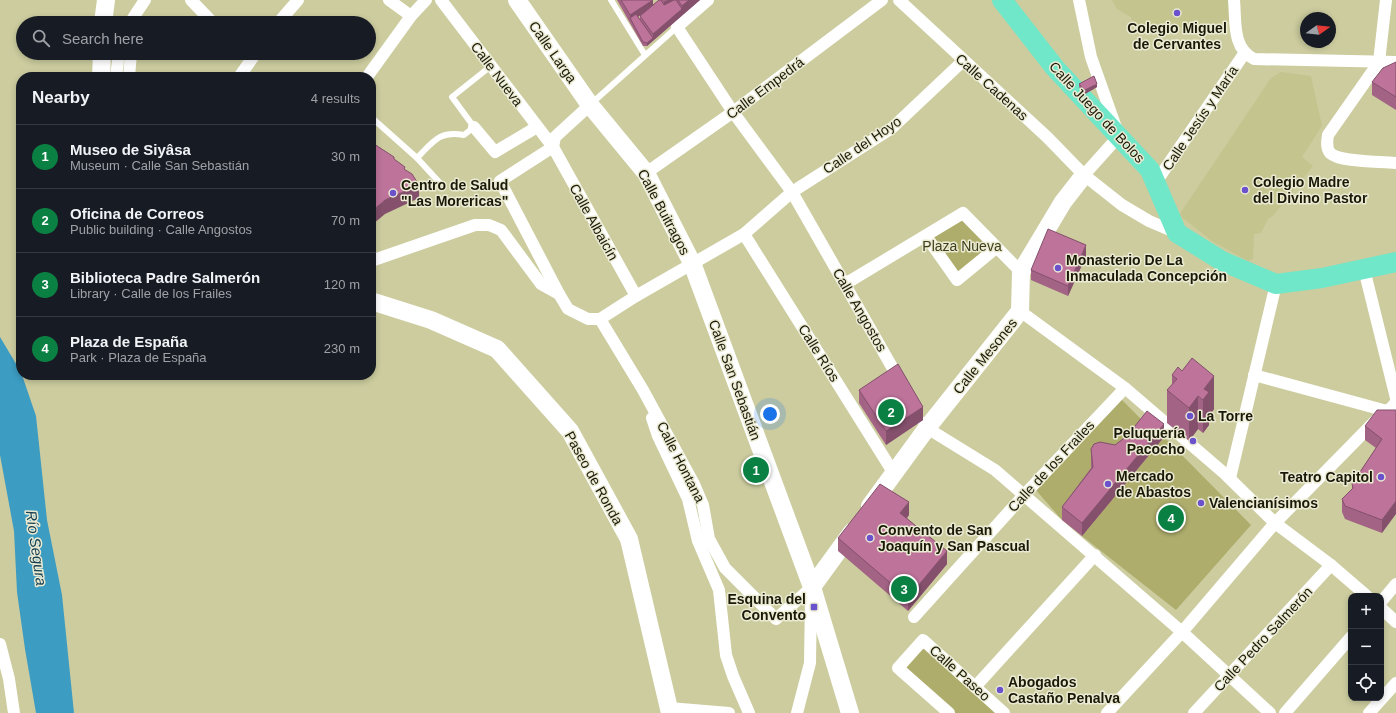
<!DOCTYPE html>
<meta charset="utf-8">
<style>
:root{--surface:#171b24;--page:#242831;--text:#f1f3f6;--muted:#9ea1a6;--line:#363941;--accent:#0b8043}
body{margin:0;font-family:Helvetica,sans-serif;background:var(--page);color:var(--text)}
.controls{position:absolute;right:12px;bottom:12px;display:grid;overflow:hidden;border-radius:8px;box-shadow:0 2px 6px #0003}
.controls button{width:36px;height:36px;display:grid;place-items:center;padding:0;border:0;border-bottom:1px solid var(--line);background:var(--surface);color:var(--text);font:20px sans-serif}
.compass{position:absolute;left:1300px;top:12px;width:36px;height:36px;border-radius:50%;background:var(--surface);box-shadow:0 2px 6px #0003;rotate:75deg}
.you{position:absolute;left:770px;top:414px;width:14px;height:14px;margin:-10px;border:3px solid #fff;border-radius:50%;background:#1a73e8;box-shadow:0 0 0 6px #1a73e833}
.badge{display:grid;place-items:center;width:26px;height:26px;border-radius:50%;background:var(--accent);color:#fff;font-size:13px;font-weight:700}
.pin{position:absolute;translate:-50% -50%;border:2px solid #fff;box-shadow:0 1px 4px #0006}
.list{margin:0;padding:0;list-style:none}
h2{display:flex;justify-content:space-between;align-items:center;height:52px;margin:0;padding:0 16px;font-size:17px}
h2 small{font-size:13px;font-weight:400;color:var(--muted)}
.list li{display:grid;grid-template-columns:26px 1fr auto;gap:12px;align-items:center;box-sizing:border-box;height:64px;padding:0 16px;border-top:1px solid var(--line)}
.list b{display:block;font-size:15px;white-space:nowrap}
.list p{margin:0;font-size:13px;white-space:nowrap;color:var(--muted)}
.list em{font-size:13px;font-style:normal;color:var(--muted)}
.icon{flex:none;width:22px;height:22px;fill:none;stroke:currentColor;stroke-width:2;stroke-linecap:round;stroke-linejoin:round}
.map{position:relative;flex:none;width:1396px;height:713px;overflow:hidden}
.search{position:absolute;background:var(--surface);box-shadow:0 2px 6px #0003;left:16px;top:16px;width:360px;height:44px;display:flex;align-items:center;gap:10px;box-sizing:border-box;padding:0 14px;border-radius:22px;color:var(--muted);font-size:15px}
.panel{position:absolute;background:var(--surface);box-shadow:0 2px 6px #0003;left:16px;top:72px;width:360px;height:308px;border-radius:16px}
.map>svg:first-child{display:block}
.built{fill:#c4c48f}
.green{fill:#aead6c}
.water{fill:#3c9cc2}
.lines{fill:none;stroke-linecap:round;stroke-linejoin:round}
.lane{stroke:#fff;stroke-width:6}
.street{stroke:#fff;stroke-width:12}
.secondary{stroke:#fff;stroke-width:18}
.primary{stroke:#70e7c8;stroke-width:20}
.wall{fill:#a36384;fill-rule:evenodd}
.shaded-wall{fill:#84506c}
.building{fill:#bd739a;stroke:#84506c}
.poi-dot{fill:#6b52cc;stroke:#ebebd4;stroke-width:1.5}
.labels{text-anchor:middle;stroke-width:3;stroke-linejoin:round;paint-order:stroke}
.poi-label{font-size:14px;font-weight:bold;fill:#1a1908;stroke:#ebebd4;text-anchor:start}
.street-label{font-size:14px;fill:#1a1908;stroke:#ebebd4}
.park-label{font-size:14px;fill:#3d3d19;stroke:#ebebd4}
.water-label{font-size:15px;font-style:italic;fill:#184152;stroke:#ebebd4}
</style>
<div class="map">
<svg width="1396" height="713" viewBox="0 0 1396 713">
<rect width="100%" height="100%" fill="#cccc9f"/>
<g class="built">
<path d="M1112,0H1231L1232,8L1229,22L1136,32L1131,17L1117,9Z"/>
<path d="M1281,72L1311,76L1322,126L1302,157L1313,166L1273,216L1268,219L1261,233L1254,234L1253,259L1248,261L1212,241L1179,215L1271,78Z"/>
</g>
<g class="green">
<path d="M963,213L996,248L957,280L926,236Z"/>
<path d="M1118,396L1147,425L1091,463L1093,480L1062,520L1035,489Z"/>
<path d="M1164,437L1251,525L1176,610L1082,536Z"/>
<path d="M923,640L1004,713H949L898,668Z"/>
</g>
<path class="water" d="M0,337L21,372L36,416L47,520L62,595L74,713H36L25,649L17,592L14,531L0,455Z"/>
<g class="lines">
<g class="lane">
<path d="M611,0L645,55"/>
<path d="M592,103L677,27"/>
<path d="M371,117L417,158C433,142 439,130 464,135L474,127L452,97L491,66"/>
<path d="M417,158L440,183"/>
</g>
<g class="street">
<path d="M191,0L213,23"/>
<path d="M389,0L411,16"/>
<path d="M441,0L553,147L636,296"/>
<path d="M708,0L677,27L733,112L792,192L900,381"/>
<path d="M899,0L1047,137L1084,175L1122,205L1149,221L1177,233"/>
<path d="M1079,0L1091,57L1119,136L1084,175"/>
<path d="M1234,0C1236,22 1232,48 1254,59L1396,62"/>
<path d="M1386,0L1379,62L1328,135C1327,141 1326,148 1330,153C1341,163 1381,161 1396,163"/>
<path d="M133,23V18L145,0"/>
<path d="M278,23L298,0"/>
<path d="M116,77L119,53"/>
<path d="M129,77L131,53"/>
<path d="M239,77L256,53"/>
<path d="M367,77L411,16L426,0"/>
<path d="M474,127L495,152L537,127"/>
<path d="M553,147L500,181L559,294"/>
<path d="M553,147L555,137L590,105"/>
<path d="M646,173L733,112L882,0"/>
<path d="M1156,182L1244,54"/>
<path d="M744,234L893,472"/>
<path d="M926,236L957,280L996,248"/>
<path d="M371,261L475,225H489L501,230L541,284L559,294L568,309L588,319H600"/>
<path d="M1364,269L1396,398"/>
<path d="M845,284L963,213L1021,272"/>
<path d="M1020,311L1125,388L1224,473L1275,523L1331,565L1367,596"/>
<path d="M600,319L636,296L744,234L792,192L892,128L963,61"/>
<path d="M600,319L643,390L694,484L703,505L709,539L725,568L776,619L812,587"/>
<path d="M1254,375L1387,411"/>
<path d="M652,418L658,436L688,499L698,541L719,590L726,655L733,676L749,713"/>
<path d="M924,423L927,428L995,470L1182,632L1270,713"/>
<path d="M1230,478L1276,284"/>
<path d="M1381,602L1396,584"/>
<path d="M1381,608L1396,622"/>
<path d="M914,617L1024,495L1125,388"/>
<path d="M0,644L9,679L14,713"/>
<path d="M975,687L1095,555"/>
<path d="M669,708L729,713"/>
<path d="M797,713L810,663L811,599"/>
<path d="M949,713L898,668L923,640L1004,713"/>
<path d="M1107,713L1182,632L1275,523L1382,414L1391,408L1396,402"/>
<path d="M1194,713L1331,565"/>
<path d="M1285,713L1351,637"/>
<path d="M1369,713L1396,683"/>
</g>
<g class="secondary">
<path d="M517,0L590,105L646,173L692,263L812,587L850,713"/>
<path d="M103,23L106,0"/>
<path d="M101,77L102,53"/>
<path d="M371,301L431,320L497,349L570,431L629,539L670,713"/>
<path d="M870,506L927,428L1020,311L1021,272L1063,202L1084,175"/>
<path d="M812,587L852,532"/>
</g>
<path class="primary" d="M1002,0L1055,68L1150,170L1177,233L1222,261L1276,284L1322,278L1396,262"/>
</g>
<g class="wall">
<path d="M617,0H653V5L659,0H700L647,46H643ZM644,12L640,16V19L638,17Z"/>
<path d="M1396,62V110L1372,95V82Z"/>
<path d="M1079,84L1097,87L1085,94L1079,87Z"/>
<path d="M1086,256L1068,296L1031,280V270Z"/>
<path d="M1172,375L1214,409L1209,416V425L1203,433L1198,429L1189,441L1167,423V390L1172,385Z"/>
<path d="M859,390L923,420L886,445L859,403Z"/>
<path d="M1396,410L1382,533L1345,519L1342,512V499L1352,489V484L1376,448L1365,440V426Z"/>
<path d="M1164,437L1082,536L1062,520V507L1091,468V449Z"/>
<path d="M909,515L907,518L947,564L908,611L838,551V538Z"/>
</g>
<g class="shaded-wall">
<path d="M653,0V7L631,21L630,18V15Z"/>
<path d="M668,0H675L664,12V2Z"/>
<path d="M689,0H700L647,46V43L653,38V34L682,9V6Z"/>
<path d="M1097,84V87L1085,94V90Z"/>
<path d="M419,185V198L385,214L373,224V231L371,232V212L385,200Z"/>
<path d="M1086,245V256L1068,296V286Z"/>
<path d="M1214,376V409L1209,416V425L1203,433V400L1204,389Z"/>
<path d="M1198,396V429L1189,441V408Z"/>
<path d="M923,407V420L886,445V431Z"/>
<path d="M1164,424V437L1082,536V523Z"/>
<path d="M1396,501V514L1382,533V520Z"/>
<path d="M909,502V515L900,526V513Z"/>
<path d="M947,551V564L908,611V598Z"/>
</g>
<g class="building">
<path d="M621,0H653L630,15Z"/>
<path d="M659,0H661L664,5L674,0H676L682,9L653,34L640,16Z"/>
<path d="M678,0H689L682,6Z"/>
<path d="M636,14L653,38L647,43L643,42L630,18Z"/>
<path d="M1396,62V97L1372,82L1383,68Z"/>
<path d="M1094,76L1097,84L1085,90L1079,84Z"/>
<path d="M371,142L394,157V159L405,167L404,169L412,174L419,185L385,200L371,212L373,218L371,219Z"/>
<path d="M1048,229L1086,245L1068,286L1031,270Z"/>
<path d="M1192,358L1214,376L1204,389L1209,392L1203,400L1198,396L1189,408L1167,390L1177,379L1172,375L1178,367L1182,371Z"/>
<path d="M898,364L923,407L886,431L859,390Z"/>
<path d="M1377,410H1396V501L1382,520L1345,506L1342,499L1353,488L1352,484L1382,439L1365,426Z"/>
<path d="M1147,411L1164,424L1082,523L1062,507L1093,467L1091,449L1094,444L1100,442L1115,445L1127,436Z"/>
<path d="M880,484L909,502L900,513L947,551L908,598L838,538Z"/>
</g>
<g class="poi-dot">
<circle cx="1177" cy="13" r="4"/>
<circle cx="1245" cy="190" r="4"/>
<circle cx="393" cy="193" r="4"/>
<circle cx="1058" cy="268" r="4"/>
<circle cx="1190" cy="416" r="4"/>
<circle cx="1193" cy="441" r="4"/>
<circle cx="1381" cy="477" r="4"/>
<circle cx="1108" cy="484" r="4"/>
<circle cx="1201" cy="503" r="4"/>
<circle cx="870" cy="538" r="4"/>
<rect x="810" y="603" width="8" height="8" rx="2"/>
<circle cx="1000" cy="690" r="4"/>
</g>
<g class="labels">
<g class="poi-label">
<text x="1177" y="33" text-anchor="middle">Colegio Miguel<tspan x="1177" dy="16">de Cervantes</tspan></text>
<text x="1253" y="187">Colegio Madre<tspan x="1253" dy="16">del Divino Pastor</tspan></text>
<text x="401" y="190">Centro de Salud<tspan x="401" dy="16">"Las Morericas"</tspan></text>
<text x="1066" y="265">Monasterio De La<tspan x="1066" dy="16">Inmaculada Concepción</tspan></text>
<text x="1198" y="421">La Torre</text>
<text x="1185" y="438" text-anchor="end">Peluquería<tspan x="1185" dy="16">Pacocho</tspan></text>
<text x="1116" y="481">Mercado<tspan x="1116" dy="16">de Abastos</tspan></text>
<text x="1373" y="482" text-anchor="end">Teatro Capitol</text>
<text x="1209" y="508">Valencianísimos</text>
<text x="878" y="535">Convento de San<tspan x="878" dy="16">Joaquín y San Pascual</tspan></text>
<text x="806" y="604" text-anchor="end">Esquina del<tspan x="806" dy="16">Convento</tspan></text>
<text x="1008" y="687">Abogados<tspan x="1008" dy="16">Castaño Penalva</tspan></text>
</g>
<g class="street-label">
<text transform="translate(553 52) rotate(55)" y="5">Calle Larga</text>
<text transform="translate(497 74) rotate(53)" y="5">Calle Nueva</text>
<text transform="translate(992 87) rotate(42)" y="5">Calle Cadenas</text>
<text transform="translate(765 88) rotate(-37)" y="5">Calle Empedrá</text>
<text transform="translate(1097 112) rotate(47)" y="5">Calle Juego de Bolos</text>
<text transform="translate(1200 118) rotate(-56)" y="5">Calle Jesús y María</text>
<text transform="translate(862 145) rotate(-34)" y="5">Calle del Hoyo</text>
<text transform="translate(664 212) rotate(62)" y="5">Calle Buitragos</text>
<text transform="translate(594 222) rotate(61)" y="5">Calle Albaicín</text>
<text transform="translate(860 310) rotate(60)" y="5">Calle Angostos</text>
<text transform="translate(819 353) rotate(58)" y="5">Calle Ríos</text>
<text transform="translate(985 356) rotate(-51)" y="5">Calle Mesones</text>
<text transform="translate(735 380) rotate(70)" y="5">Calle San Sebastián</text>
<text transform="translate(681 462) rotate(63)" y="5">Calle Hontana</text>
<text transform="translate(1051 466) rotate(-47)" y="5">Calle de los Frailes</text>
<text transform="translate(594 478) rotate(61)" y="5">Paseo de Ronda</text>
<text transform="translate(1263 639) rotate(-47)" y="5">Calle Pedro Salmerón</text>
<text transform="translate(960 673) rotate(42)" y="5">Calle Paseo</text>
</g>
<g class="park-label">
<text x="962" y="251">Plaza Nueva</text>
</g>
<g class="water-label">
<text transform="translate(36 548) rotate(82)" y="5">Río Segura</text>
</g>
</g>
</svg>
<div class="controls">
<button>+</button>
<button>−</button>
<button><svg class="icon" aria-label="locate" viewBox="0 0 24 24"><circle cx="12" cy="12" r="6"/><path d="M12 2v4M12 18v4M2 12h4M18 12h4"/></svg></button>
</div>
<svg class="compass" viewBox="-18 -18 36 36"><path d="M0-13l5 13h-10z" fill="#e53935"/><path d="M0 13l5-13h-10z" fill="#9ea1a6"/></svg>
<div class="you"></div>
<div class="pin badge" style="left:756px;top:470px">1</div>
<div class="pin badge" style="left:891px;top:412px">2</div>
<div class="pin badge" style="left:904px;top:589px">3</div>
<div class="pin badge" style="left:1171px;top:518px">4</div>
<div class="search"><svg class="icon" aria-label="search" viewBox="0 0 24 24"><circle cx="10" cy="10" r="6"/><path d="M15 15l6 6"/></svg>Search here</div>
<section class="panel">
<h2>Nearby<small>4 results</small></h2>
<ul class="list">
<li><span class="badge">1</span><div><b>Museo de Siyâsa</b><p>Museum · Calle San Sebastián</p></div><em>30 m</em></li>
<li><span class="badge">2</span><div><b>Oficina de Correos</b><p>Public building · Calle Angostos</p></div><em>70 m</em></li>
<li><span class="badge">3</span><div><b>Biblioteca Padre Salmerón</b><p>Library · Calle de los Frailes</p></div><em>120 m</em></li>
<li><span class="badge">4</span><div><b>Plaza de España</b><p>Park · Plaza de España</p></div><em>230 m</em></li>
</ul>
</section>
</div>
